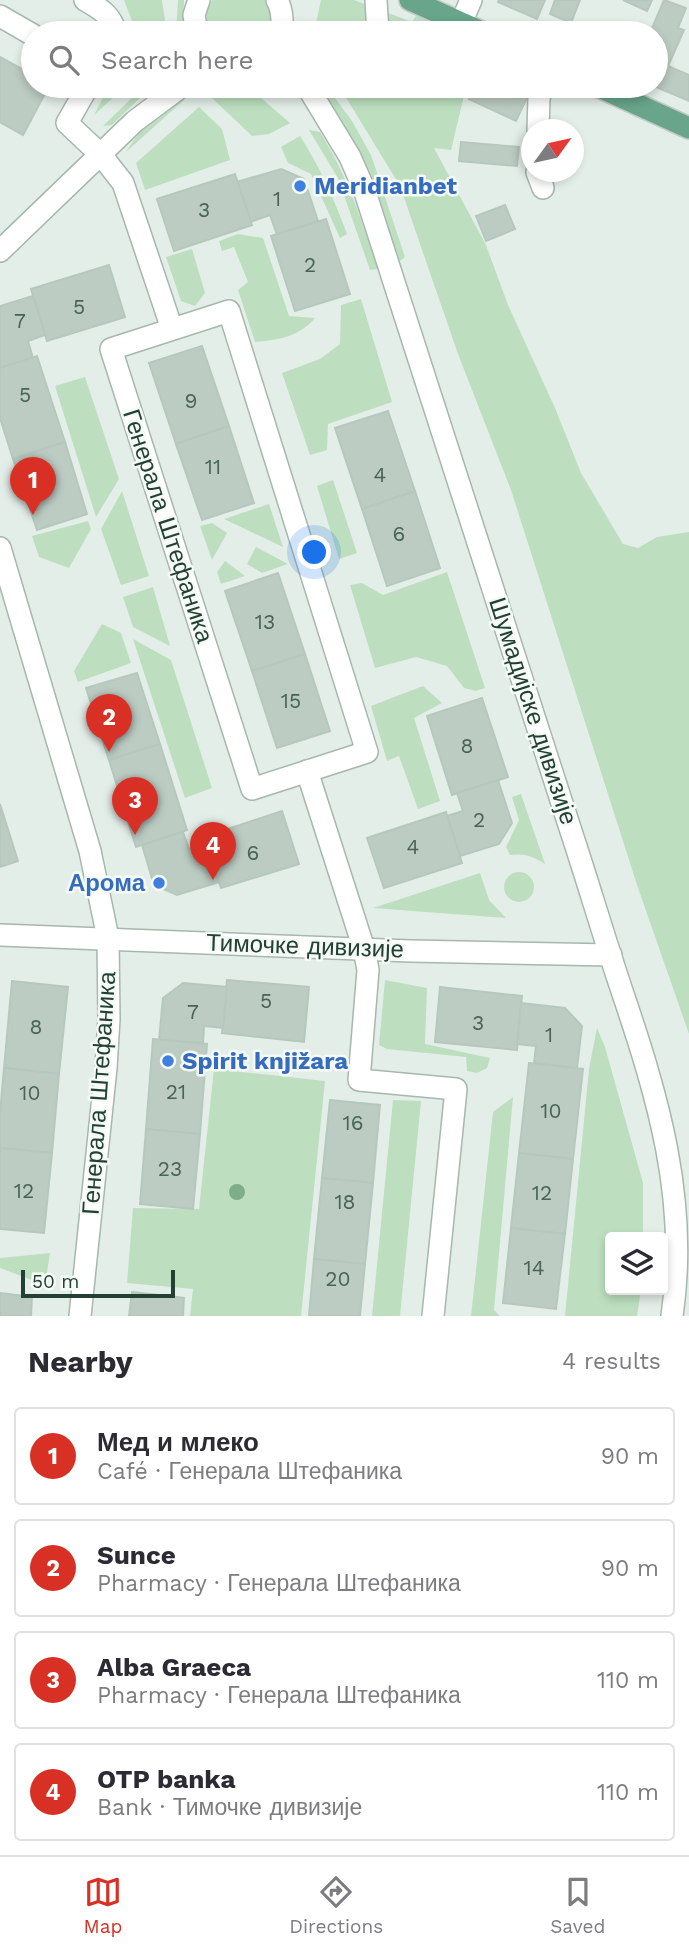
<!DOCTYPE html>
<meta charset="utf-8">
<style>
:root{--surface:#fff;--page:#f2f2f3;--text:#2b2b33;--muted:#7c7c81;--line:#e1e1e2;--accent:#d93025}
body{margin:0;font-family:"Work Sans",sans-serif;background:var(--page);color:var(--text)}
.controls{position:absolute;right:21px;bottom:21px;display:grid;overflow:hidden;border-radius:7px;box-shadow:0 4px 10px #0003}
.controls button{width:63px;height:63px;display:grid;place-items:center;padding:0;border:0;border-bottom:2px solid var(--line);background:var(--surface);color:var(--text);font:35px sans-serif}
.compass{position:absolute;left:521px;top:119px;width:63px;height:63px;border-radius:50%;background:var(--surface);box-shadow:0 4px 10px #0003;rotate:57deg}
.scale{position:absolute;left:21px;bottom:18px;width:154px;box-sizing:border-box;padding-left:7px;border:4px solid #234133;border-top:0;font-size:19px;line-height:24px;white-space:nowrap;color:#234133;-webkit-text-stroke:5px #f5faf7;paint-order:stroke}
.you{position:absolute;left:315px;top:553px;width:24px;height:24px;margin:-18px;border:5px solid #fff;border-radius:50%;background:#1a73e8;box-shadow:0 0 0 10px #1a73e833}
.badge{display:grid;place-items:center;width:46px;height:46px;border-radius:50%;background:var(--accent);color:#fff;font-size:23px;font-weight:700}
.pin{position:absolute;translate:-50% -58px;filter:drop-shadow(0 2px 4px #0008)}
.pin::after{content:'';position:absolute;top:37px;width:24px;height:21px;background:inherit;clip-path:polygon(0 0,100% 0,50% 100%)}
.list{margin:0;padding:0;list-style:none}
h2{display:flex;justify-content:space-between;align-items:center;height:91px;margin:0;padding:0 28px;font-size:30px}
h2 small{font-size:23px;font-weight:400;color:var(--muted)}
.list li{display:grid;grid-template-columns:46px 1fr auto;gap:21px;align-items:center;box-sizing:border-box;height:98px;margin:0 14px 14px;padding:0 14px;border:2px solid var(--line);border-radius:7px}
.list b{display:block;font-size:26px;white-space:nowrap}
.list p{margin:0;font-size:23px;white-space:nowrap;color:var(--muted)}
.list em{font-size:23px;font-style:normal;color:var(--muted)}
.icon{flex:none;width:38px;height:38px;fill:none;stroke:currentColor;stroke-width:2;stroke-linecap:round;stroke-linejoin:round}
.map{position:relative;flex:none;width:689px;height:1316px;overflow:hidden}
.search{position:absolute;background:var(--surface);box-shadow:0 4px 10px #0003;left:21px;right:21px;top:21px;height:77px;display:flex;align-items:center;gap:18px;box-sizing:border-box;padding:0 24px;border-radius:38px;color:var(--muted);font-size:26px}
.sheet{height:539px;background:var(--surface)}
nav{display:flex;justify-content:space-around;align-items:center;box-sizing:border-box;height:98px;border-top:2px solid var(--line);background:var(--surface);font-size:19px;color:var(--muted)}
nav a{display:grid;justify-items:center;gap:4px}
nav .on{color:var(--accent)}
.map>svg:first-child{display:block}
.green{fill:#bddfc0}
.building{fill:#bcccc3;stroke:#b6c8be;stroke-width:2}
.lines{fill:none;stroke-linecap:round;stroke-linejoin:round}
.minor-casing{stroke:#a6b7ae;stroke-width:24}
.major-casing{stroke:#c1cac6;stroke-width:24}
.minor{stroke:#fff;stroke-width:21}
.major{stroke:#68a58a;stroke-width:21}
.tree{fill:#7eae89}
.shop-dot{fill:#3f7fe0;stroke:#f5faf7;stroke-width:2.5}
.labels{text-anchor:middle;stroke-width:5;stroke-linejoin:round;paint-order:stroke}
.number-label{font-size:21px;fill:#496457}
.shop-label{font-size:24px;font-weight:bold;fill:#366cbe;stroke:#f5faf7;text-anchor:start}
.street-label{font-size:24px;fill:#234133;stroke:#f5faf7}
</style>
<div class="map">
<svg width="689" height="1316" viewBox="0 0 689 1316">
<rect width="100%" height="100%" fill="#e4eee8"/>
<g class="green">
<path d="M124,0H162L165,20L162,33H134L135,29Z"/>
<path d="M178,0H184L183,33H176Z"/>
<path d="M212,0H268L272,8L270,33H209L206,14Z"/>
<path d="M321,0H354L412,22L416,16L455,33H314Z"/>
<path d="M109,86H126L94,115Z"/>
<path d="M144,86H152L112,125L103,126Z"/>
<path d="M316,86H326L352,121L371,155L405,257L400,261L363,159Z"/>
<path d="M339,86H469L464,96L451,150L434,148L486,245L508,305L555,408L581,473L623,544L638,548L657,537L689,532V1034L637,885L511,490L458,354L400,186Z"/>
<path d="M239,89L261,98L290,123L269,134L252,136L211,97Z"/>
<path d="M184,100L126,152C137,133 163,105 184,100Z"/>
<path d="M199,107L222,129L230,160L145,190L136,163Z"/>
<path d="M309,130L320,132C348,177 361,219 378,269L370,270L338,178Z"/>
<path d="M300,136C320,167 334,199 347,234L340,238L311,174L288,163L281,147Z"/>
<path d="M238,234L263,238L289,316L315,318C299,337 278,340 255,342L238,290L248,282L234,247L222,251L219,241Z"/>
<path d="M192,249L205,293L195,306L181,301L166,257Z"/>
<path d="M361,299L392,402L328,424L327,450L310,455L282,373L320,359L340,344L341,305Z"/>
<path d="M85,377L119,479L96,517L55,386Z"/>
<path d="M333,480L357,553L339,559L317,486Z"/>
<path d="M122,491L149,576L121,585L101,529Z"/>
<path d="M269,504L283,547L224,519Z"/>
<path d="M88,521L91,529L69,568L39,557L32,536Z"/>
<path d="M212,523L227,533L212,560L200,526Z"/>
<path d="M256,547L288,564L262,573L247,564Z"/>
<path d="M225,561L245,576L221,584L217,572Z"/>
<path d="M447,572L485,688L476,691L464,688L447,666L416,657L375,668L350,585L362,583L383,595Z"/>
<path d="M153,587L170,646L133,627L123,597Z"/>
<path d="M102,624L121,633L131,663L78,682L74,671Z"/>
<path d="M133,639L171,660L212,788L185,798Z"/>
<path d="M423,686L442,703L414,718L440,801L418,809L399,756L387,761L371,706Z"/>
<path d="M521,794L545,864C533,856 524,853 510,855L506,847L519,820L512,797Z"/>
<circle cx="519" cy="887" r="15"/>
<path d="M480,873L489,900L506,918L373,908Z"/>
<path d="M385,980L427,988L425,1044L490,1058L487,1068L477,1073L467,1071L466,1057L387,1049L379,1045Z"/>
<path d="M597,1028L605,1047L643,1183V1237H610V1290H641L637,1316H565L589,1069Z"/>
<path d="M214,1069L325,1081L301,1316H190L193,1289L127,1283L133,1208L199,1209Z"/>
<path d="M513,1097L494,1310L500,1316H471L493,1112Z"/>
<path d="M393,1100L421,1101L400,1316H372Z"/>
<path d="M50,1253L45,1285L0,1268V1258Z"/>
</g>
<g class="building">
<path d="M499,0H545L537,19L498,2Z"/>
<path d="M555,0H580L571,23L550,14Z"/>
<path d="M623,0H652L647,11Z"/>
<path d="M664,0L686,8L678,28L684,30L668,66L689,75V101L654,86L656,33H650Z"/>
<path d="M0,57L33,75V86H49L23,135L0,122Z"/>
<path d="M476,86H524L531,89L516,121L469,99Z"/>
<path d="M461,142L519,147L517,166L459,161Z"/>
<path d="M281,169L304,179L318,221L277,235L270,215L250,222L237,182Z"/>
<path d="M235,174L252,225L174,251L157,199Z"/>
<path d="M505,205L515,229L486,241L476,216Z"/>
<path d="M326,219L350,294L295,311L271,236Z"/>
<path d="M109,265L125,317L47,341L31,289Z"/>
<path d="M33,296L45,335L28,341L33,358L0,368V306Z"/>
<path d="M202,346L229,426L176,444L149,363Z"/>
<path d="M37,356L65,442L13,459L0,418V368Z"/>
<path d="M388,411L415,491L362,509L335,428Z"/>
<path d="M229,426L254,503L202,520L176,444Z"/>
<path d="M65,442L87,514L37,530L13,459Z"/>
<path d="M415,491L440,568L387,586L362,509Z"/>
<path d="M278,573L305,654L252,671L225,591Z"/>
<path d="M305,654L330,731L277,748L252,671Z"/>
<path d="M137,673L160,744L109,760L86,688Z"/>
<path d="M482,698L508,777L452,795L427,716Z"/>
<path d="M160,744L187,830L136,847L109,760Z"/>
<path d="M498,780L512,823L499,844L460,856L447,816L463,811L457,793Z"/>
<path d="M0,804L18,861L0,867Z"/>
<path d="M282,811L299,864L221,888L204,837Z"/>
<path d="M446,812L462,863L384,888L367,838Z"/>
<path d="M183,832L189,849L206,843L219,882L177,895L154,885L142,845Z"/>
<path d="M227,980L309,987L304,1042L222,1033Z"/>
<path d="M12,981L68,987L59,1074L4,1068Z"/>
<path d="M183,983L227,987L223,1028L204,1026L203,1043L159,1040L163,998Z"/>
<path d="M440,987L522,996L517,1050L435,1042Z"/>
<path d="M521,1003L565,1008L582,1026L577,1068L534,1063L536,1046L517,1044Z"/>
<path d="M153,1039L207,1044L200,1134L146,1129Z"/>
<path d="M529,1063L583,1069L573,1159L519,1153Z"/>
<path d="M4,1068L59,1074L52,1153L0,1148V1113Z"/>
<path d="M330,1100L380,1105L373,1183L322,1178Z"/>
<path d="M146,1129L200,1134L193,1209L140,1204Z"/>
<path d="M0,1148L52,1153L44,1233L0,1229Z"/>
<path d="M519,1153L573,1159L565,1234L511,1228Z"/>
<path d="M322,1178L373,1183L365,1264L314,1259Z"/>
<path d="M511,1228L565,1234L556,1309L503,1303Z"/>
<path d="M314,1259L365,1264L360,1316H309Z"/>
<path d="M132,1292L184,1298L183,1316H129Z"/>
<path d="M0,1293L32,1297L31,1316H0Z"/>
</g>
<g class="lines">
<g class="minor-casing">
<g id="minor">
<path d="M85,0C101,9 111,15 116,33"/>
<path d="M277,0C283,11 283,21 281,33"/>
<path d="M376,0L378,33"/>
<path d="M0,16L33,35"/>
<path d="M461,23L471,0"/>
<path d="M197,33L194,15L199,0"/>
<path d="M88,86L67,123L101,155L123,183L172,329"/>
<path d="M307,86L350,157L364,189C431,401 502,612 569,825C587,879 603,934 621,988C658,1097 689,1200 672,1316"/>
<path d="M538,130L539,98L543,86"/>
<path d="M537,172L543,188"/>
<path d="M0,251L135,121L182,86"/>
<path d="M229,311L367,752L252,789L111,349Z"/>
<path d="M0,548L90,851L108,938L109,1019L106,1068L80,1316"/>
<path d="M307,771L364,949L368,970L359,1080L456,1089L433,1316"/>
<path d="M0,935L411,951L611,955"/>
</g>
</g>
<g class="major-casing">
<g id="major">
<path d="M410,0L484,33"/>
<path d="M597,86L689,128"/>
</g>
</g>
<use href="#minor" class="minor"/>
<use href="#major" class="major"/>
</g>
<circle class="tree" cx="237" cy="1192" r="8"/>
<g class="shop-dot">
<circle cx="300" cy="186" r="7"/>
<circle cx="159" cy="883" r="7"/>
<circle cx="168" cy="1061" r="7"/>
</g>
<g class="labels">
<g class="number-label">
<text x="277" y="206">1</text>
<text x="204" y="217">3</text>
<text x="310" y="272">2</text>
<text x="79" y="314">5</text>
<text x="20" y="328">7</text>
<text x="25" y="402">5</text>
<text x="191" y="408">9</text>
<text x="213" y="474">11</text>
<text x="380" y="482">4</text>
<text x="399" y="541">6</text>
<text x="265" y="629">13</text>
<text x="291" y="708">15</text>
<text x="467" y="753">8</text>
<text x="479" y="827">2</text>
<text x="413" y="854">4</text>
<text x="253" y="860">6</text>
<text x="266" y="1008">5</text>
<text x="193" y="1019">7</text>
<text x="478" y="1030">3</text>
<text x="36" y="1034">8</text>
<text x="549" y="1042">1</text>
<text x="176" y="1099">21</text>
<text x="30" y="1100">10</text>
<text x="551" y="1118">10</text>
<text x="353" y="1130">16</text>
<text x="170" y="1176">23</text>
<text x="24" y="1198">12</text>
<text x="542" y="1200">12</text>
<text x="345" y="1209">18</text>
<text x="534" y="1275">14</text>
<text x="338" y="1286">20</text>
</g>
<g class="shop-label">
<text x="314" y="194">Meridianbet</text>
<text x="145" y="891" text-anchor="end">Арома</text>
<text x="182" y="1069">Spirit knjižara</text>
</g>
<g class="street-label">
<text transform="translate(168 526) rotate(72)" y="8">Генерала Штефаника</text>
<text transform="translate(533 711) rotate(72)" y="8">Шумадијске дивизије</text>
<text transform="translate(305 946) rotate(2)" y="8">Тимочке дивизије</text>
<text transform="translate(99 1093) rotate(-86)" y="8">Генерала Штефаника</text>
</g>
</g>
</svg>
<div class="controls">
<button><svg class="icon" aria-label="layers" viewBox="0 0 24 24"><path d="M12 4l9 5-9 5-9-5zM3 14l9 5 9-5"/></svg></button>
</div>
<svg class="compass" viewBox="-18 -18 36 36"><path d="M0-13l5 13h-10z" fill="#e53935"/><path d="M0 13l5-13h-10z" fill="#7c7c81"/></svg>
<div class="scale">50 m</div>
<div class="you"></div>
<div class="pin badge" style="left:33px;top:515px">1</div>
<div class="pin badge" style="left:109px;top:752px">2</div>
<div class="pin badge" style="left:135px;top:835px">3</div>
<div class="pin badge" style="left:213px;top:880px">4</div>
<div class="search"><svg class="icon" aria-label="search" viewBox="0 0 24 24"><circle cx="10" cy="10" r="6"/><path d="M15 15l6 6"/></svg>Search here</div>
</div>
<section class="sheet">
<h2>Nearby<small>4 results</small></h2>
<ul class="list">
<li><span class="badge">1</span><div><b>Мед и млеко</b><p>Café · Генерала Штефаника</p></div><em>90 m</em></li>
<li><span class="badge">2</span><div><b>Sunce</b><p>Pharmacy · Генерала Штефаника</p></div><em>90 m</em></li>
<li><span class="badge">3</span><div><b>Alba Graeca</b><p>Pharmacy · Генерала Штефаника</p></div><em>110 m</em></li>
<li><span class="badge">4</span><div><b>OTP banka</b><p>Bank · Тимочке дивизије</p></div><em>110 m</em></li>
</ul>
</section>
<nav>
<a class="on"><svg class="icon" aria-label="map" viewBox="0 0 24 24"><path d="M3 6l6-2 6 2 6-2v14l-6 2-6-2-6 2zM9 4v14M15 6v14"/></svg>Map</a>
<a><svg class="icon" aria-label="directions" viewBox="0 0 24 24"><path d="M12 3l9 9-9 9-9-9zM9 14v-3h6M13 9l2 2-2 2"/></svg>Directions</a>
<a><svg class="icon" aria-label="saved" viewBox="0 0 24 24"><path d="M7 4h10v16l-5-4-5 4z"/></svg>Saved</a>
</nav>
